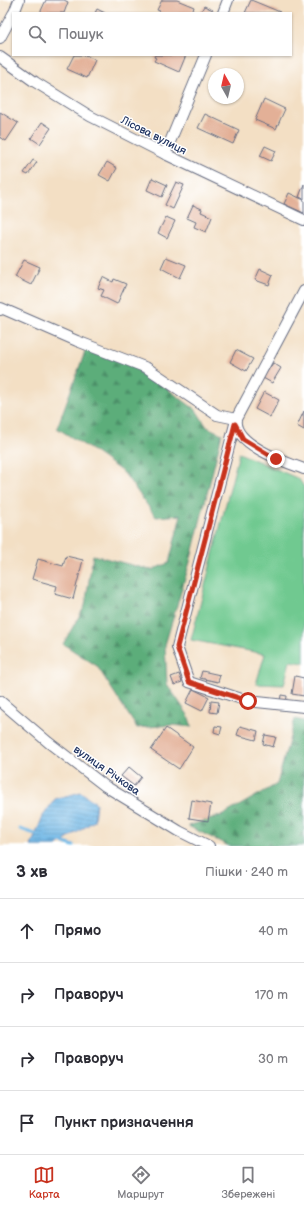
<!DOCTYPE html>
<html lang="uk">
<meta charset="utf-8">
<style>
:root{--surface:#fff;--page:#f2f2f3;--text:#2b2b33;--muted:#7c7c81;--line:#e1e1e2;--accent:#c8321e}
body{margin:0;font-family:"Balsamiq Sans",sans-serif;background:var(--page);color:var(--text)}
.compass{position:absolute;left:208px;top:68px;width:36px;height:36px;border-radius:50%;background:var(--surface);box-shadow:0 1px 3px #0004;rotate:352deg}
.stop{position:absolute;width:12px;height:12px;margin:-9px;border:3px solid #c8321e;border-radius:50%;background:#fff}
.stop.end{background:#c8321e;border-color:#fff;box-shadow:0 1px 4px #0008}
.list{margin:0;padding:0;list-style:none}
h2{display:flex;justify-content:space-between;align-items:center;height:52px;margin:0;padding:0 16px;font-size:17px}
h2 small{font-size:13px;font-weight:400;color:var(--muted)}
.list li{display:grid;grid-template-columns:26px 1fr auto;gap:12px;align-items:center;box-sizing:border-box;height:64px;padding:0 16px;border-top:1px solid var(--line)}
.list b{display:block;font-size:15px;white-space:nowrap}
.list em{font-size:13px;font-style:normal;color:var(--muted)}
.icon{flex:none;width:22px;height:22px;fill:none;stroke:currentColor;stroke-width:2;stroke-linecap:round;stroke-linejoin:round}
.map{position:relative;flex:none;width:304px;height:846px;overflow:hidden}
.search{position:absolute;background:var(--surface);box-shadow:0 1px 3px #0004;left:12px;right:12px;top:12px;height:44px;display:flex;align-items:center;gap:10px;box-sizing:border-box;padding:0 14px;border-radius:0px;color:var(--muted);font-size:15px}
.sheet{height:308px;background:var(--surface)}
nav{display:flex;justify-content:space-around;align-items:center;box-sizing:border-box;height:56px;border-top:1px solid var(--line);background:var(--surface);font-size:11px;color:var(--muted)}
nav a{display:grid;justify-items:center;gap:2px}
nav .on{color:var(--accent)}
.map>svg:first-child{display:block}
.forest{fill:url(#forest-firs);stroke:#3c6e6c}
.garden{fill:#70c990;stroke:#467c77}
.water{fill:url(#water-rules);stroke:#4472a2}
.lines{fill:none;stroke-linecap:round;stroke-linejoin:round}
.stream{stroke:#6db6e5;stroke-width:3}
.building{fill:#e3b097}
.street-casing{stroke:#676d82;stroke-width:12}
.street{stroke:#fff;stroke-width:10}
.route{stroke:#c8321e;stroke-width:5}
.labels{text-anchor:middle;stroke-width:3;stroke-linejoin:round;paint-order:stroke}
.street-label{font-size:11px;fill:#1b2f5e;stroke:#fff}
</style>
<div class="map">
<svg width="304" height="846" viewBox="0 0 304 846">
<defs>
<pattern id="forest-firs" width="22" height="20" patternUnits="userSpaceOnUse"><rect width="22" height="20" fill="#5cad7a"/><path d="M5 1l3.5 6h-7zM16 11l3.5 6h-7z" fill="#4b8d67"/></pattern>
<pattern id="water-rules" width="6" height="5" patternUnits="userSpaceOnUse"><rect width="6" height="5" fill="#6db6e5"/><path d="M0 2.5h6" fill="none" stroke="#5994bd"/></pattern>
</defs>
<rect width="100%" height="100%" fill="#fff"/>
<filter id="ink" filterUnits="userSpaceOnUse"><feTurbulence type="fractalNoise" baseFrequency=".025" numOctaves="2"/><feDisplacementMap in="SourceGraphic" scale="8" xChannelSelector="R" yChannelSelector="G"/><feConvolveMatrix kernelMatrix="1 2 1 2 8 2 1 2 1" color-interpolation-filters="sRGB"/></filter>
<filter id="wash" filterUnits="userSpaceOnUse"><feTurbulence type="fractalNoise" baseFrequency=".012" numOctaves="4" result="noise"/><feDisplacementMap in="SourceGraphic" scale="16" xChannelSelector="R" yChannelSelector="G"/><feGaussianBlur stdDeviation="0.9" result="paint"/><feColorMatrix in="noise" values="0 0 0 0 0 0 0 0 0 0 0 0 0 0 0 0 0 1.4 0 .05"/><feComposite in="paint" operator="in"/></filter>
<g filter="url(#wash)">
<rect width="100%" height="100%" fill="#f3dfc4"/>
<g class="forest">
<path d="M86,349L131,362L196,410L207,427L222,434L190,562L165,645L167,684L188,715L192,727L172,725L137,728L97,666L63,644L85,606L93,555L151,570L169,563L181,515L156,517L124,473L90,449L57,428Z"/>
<path d="M295,719L304,721V846H229L188,826L223,815L277,784Z"/>
</g>
<path class="garden" d="M239,453L299,479L304,487V663L290,661L284,685L256,684L265,654L191,640Z"/>
<path class="water" d="M81,792L96,803L94,821L57,846H31L43,816L55,799Z"/>
<g class="lines">
<g class="stream">
<path d="M20,829L38,835"/>
<path d="M58,841L74,846"/>
</g>
</g>
<g id="blocks">
<g class="building">
<path d="M46,0H64L68,2L64,13H40Z"/>
<path d="M162,0H177L194,7L192,13H159L160,11L157,10Z"/>
<path d="M251,0L280,12L279,13H245Z"/>
<path d="M204,6L213,10L212,13H200Z"/>
<path d="M97,9L105,13H95Z"/>
<path d="M74,55H85L95,60L87,78L67,69Z"/>
<path d="M155,55H186L179,72L154,61L156,58L154,57Z"/>
<path d="M264,99L285,109L276,129L255,120Z"/>
<path d="M0,112L18,123L6,141L0,137Z"/>
<path d="M205,114L239,130L233,144L198,128Z"/>
<path d="M42,122L51,128L40,144L31,138Z"/>
<path d="M265,146L276,151L271,161L260,156Z"/>
<path d="M33,160L37,162L28,175L24,173Z"/>
<path d="M107,162L117,168L110,181L99,175Z"/>
<path d="M152,178L167,185L162,197L147,190Z"/>
<path d="M176,182L184,185L173,209L165,205Z"/>
<path d="M304,184V199L299,197Z"/>
<path d="M289,193L304,200V213L284,204Z"/>
<path d="M193,205L202,209L201,212L212,217L206,232L194,227L196,222L187,218Z"/>
<path d="M166,217L175,221L167,238L158,233Z"/>
<path d="M166,257L186,265L180,278L161,268Z"/>
<path d="M24,260L40,267L31,285L15,277Z"/>
<path d="M260,269L273,275L269,285L255,280Z"/>
<path d="M103,277L113,282L114,279L126,284L117,304L101,296L104,290L98,288Z"/>
<path d="M236,350L253,359L246,371L230,362Z"/>
<path d="M273,363L281,368L272,383L263,378Z"/>
<path d="M264,392L279,400L270,417L255,409Z"/>
<path d="M304,411V430L297,426Z"/>
<path d="M66,556L83,560L73,599L55,594L57,586L32,579L38,559L63,566Z"/>
<path d="M202,671L220,675L218,682L200,678Z"/>
<path d="M179,674L182,682L174,685L171,677Z"/>
<path d="M295,676L304,678V696L292,694Z"/>
<path d="M193,689L209,697L202,711L186,703Z"/>
<path d="M281,695L287,696L286,704L280,703Z"/>
<path d="M211,701L219,702L217,713L210,712Z"/>
<path d="M215,726L222,727L220,734L214,732Z"/>
<path d="M240,726L258,731L256,740L237,735Z"/>
<path d="M166,728L193,747L179,769L151,750Z"/>
<path d="M265,735L276,737L273,747L263,744Z"/>
<path d="M129,767L141,777L134,786L121,776Z"/>
<path d="M192,800L211,804L208,821L189,818Z"/>
</g>
</g>
</g>
<g filter="url(#ink)">
<use href="#blocks" fill-opacity="0" stroke="#676d82" stroke-width="1"/>
<g class="lines">
<g class="street-casing">
<g id="street">
<path d="M14,13L19,0"/>
<path d="M223,13L228,0"/>
<path d="M0,38L13,14"/>
<path d="M0,57L35,82L90,116L165,154L304,220"/>
<path d="M165,154L206,55"/>
<path d="M304,291L236,419C232,444 285,462 304,469"/>
<path d="M0,310L1,308L77,341L147,368L217,415L236,419"/>
<path d="M235,424L177,647L189,682L248,701L304,707"/>
<path d="M0,701L48,742L105,786L179,831L209,846"/>
</g>
</g>
<use href="#street" class="street"/>
</g>
</g>
<g class="lines" filter="url(#ink)">
<path class="route" d="M248,701L189,682L177,647L235,424L243,439L276,459"/>
</g>
<g class="labels">
<g class="street-label">
<text transform="translate(154 135) rotate(27)" y="4">Лісова вулиця</text>
<text transform="translate(107 770) rotate(35)" y="4">вулиця Річкова</text>
</g>
</g>
</svg>
<svg class="compass" viewBox="-18 -18 36 36"><path d="M0-13l5 13h-10z" fill="#e53935"/><path d="M0 13l5-13h-10z" fill="#7c7c81"/></svg>
<div class="stop" style="left:248px;top:701px"></div>
<div class="stop end" style="left:276px;top:459px"></div>
<div class="search"><svg class="icon" aria-label="search" viewBox="0 0 24 24"><circle cx="10" cy="10" r="6"/><path d="M15 15l6 6"/></svg>Пошук</div>
</div>
<section class="sheet">
<h2>3 хв<small>Пішки · 240 m</small></h2>
<ul class="list">
<li><svg class="icon" aria-label="ahead" viewBox="0 0 24 24"><path d="M12 20V5M6 11l6-6 6 6"/></svg><div><b>Прямо</b></div><em>40 m</em></li>
<li><svg class="icon" aria-label="right" viewBox="0 0 24 24"><path d="M7 20v-9h11M14 6l5 5-5 5"/></svg><div><b>Праворуч</b></div><em>170 m</em></li>
<li><svg class="icon" aria-label="right" viewBox="0 0 24 24"><path d="M7 20v-9h11M14 6l5 5-5 5"/></svg><div><b>Праворуч</b></div><em>30 m</em></li>
<li><svg class="icon" aria-label="arrive" viewBox="0 0 24 24"><path d="M6 21V4h12l-3 4 3 4H6"/></svg><div><b>Пункт призначення</b></div></li>
</ul>
</section>
<nav>
<a class="on"><svg class="icon" aria-label="map" viewBox="0 0 24 24"><path d="M3 6l6-2 6 2 6-2v14l-6 2-6-2-6 2zM9 4v14M15 6v14"/></svg>Карта</a>
<a><svg class="icon" aria-label="directions" viewBox="0 0 24 24"><path d="M12 3l9 9-9 9-9-9zM9 14v-3h6M13 9l2 2-2 2"/></svg>Маршрут</a>
<a><svg class="icon" aria-label="saved" viewBox="0 0 24 24"><path d="M7 4h10v16l-5-4-5 4z"/></svg>Збережені</a>
</nav>
